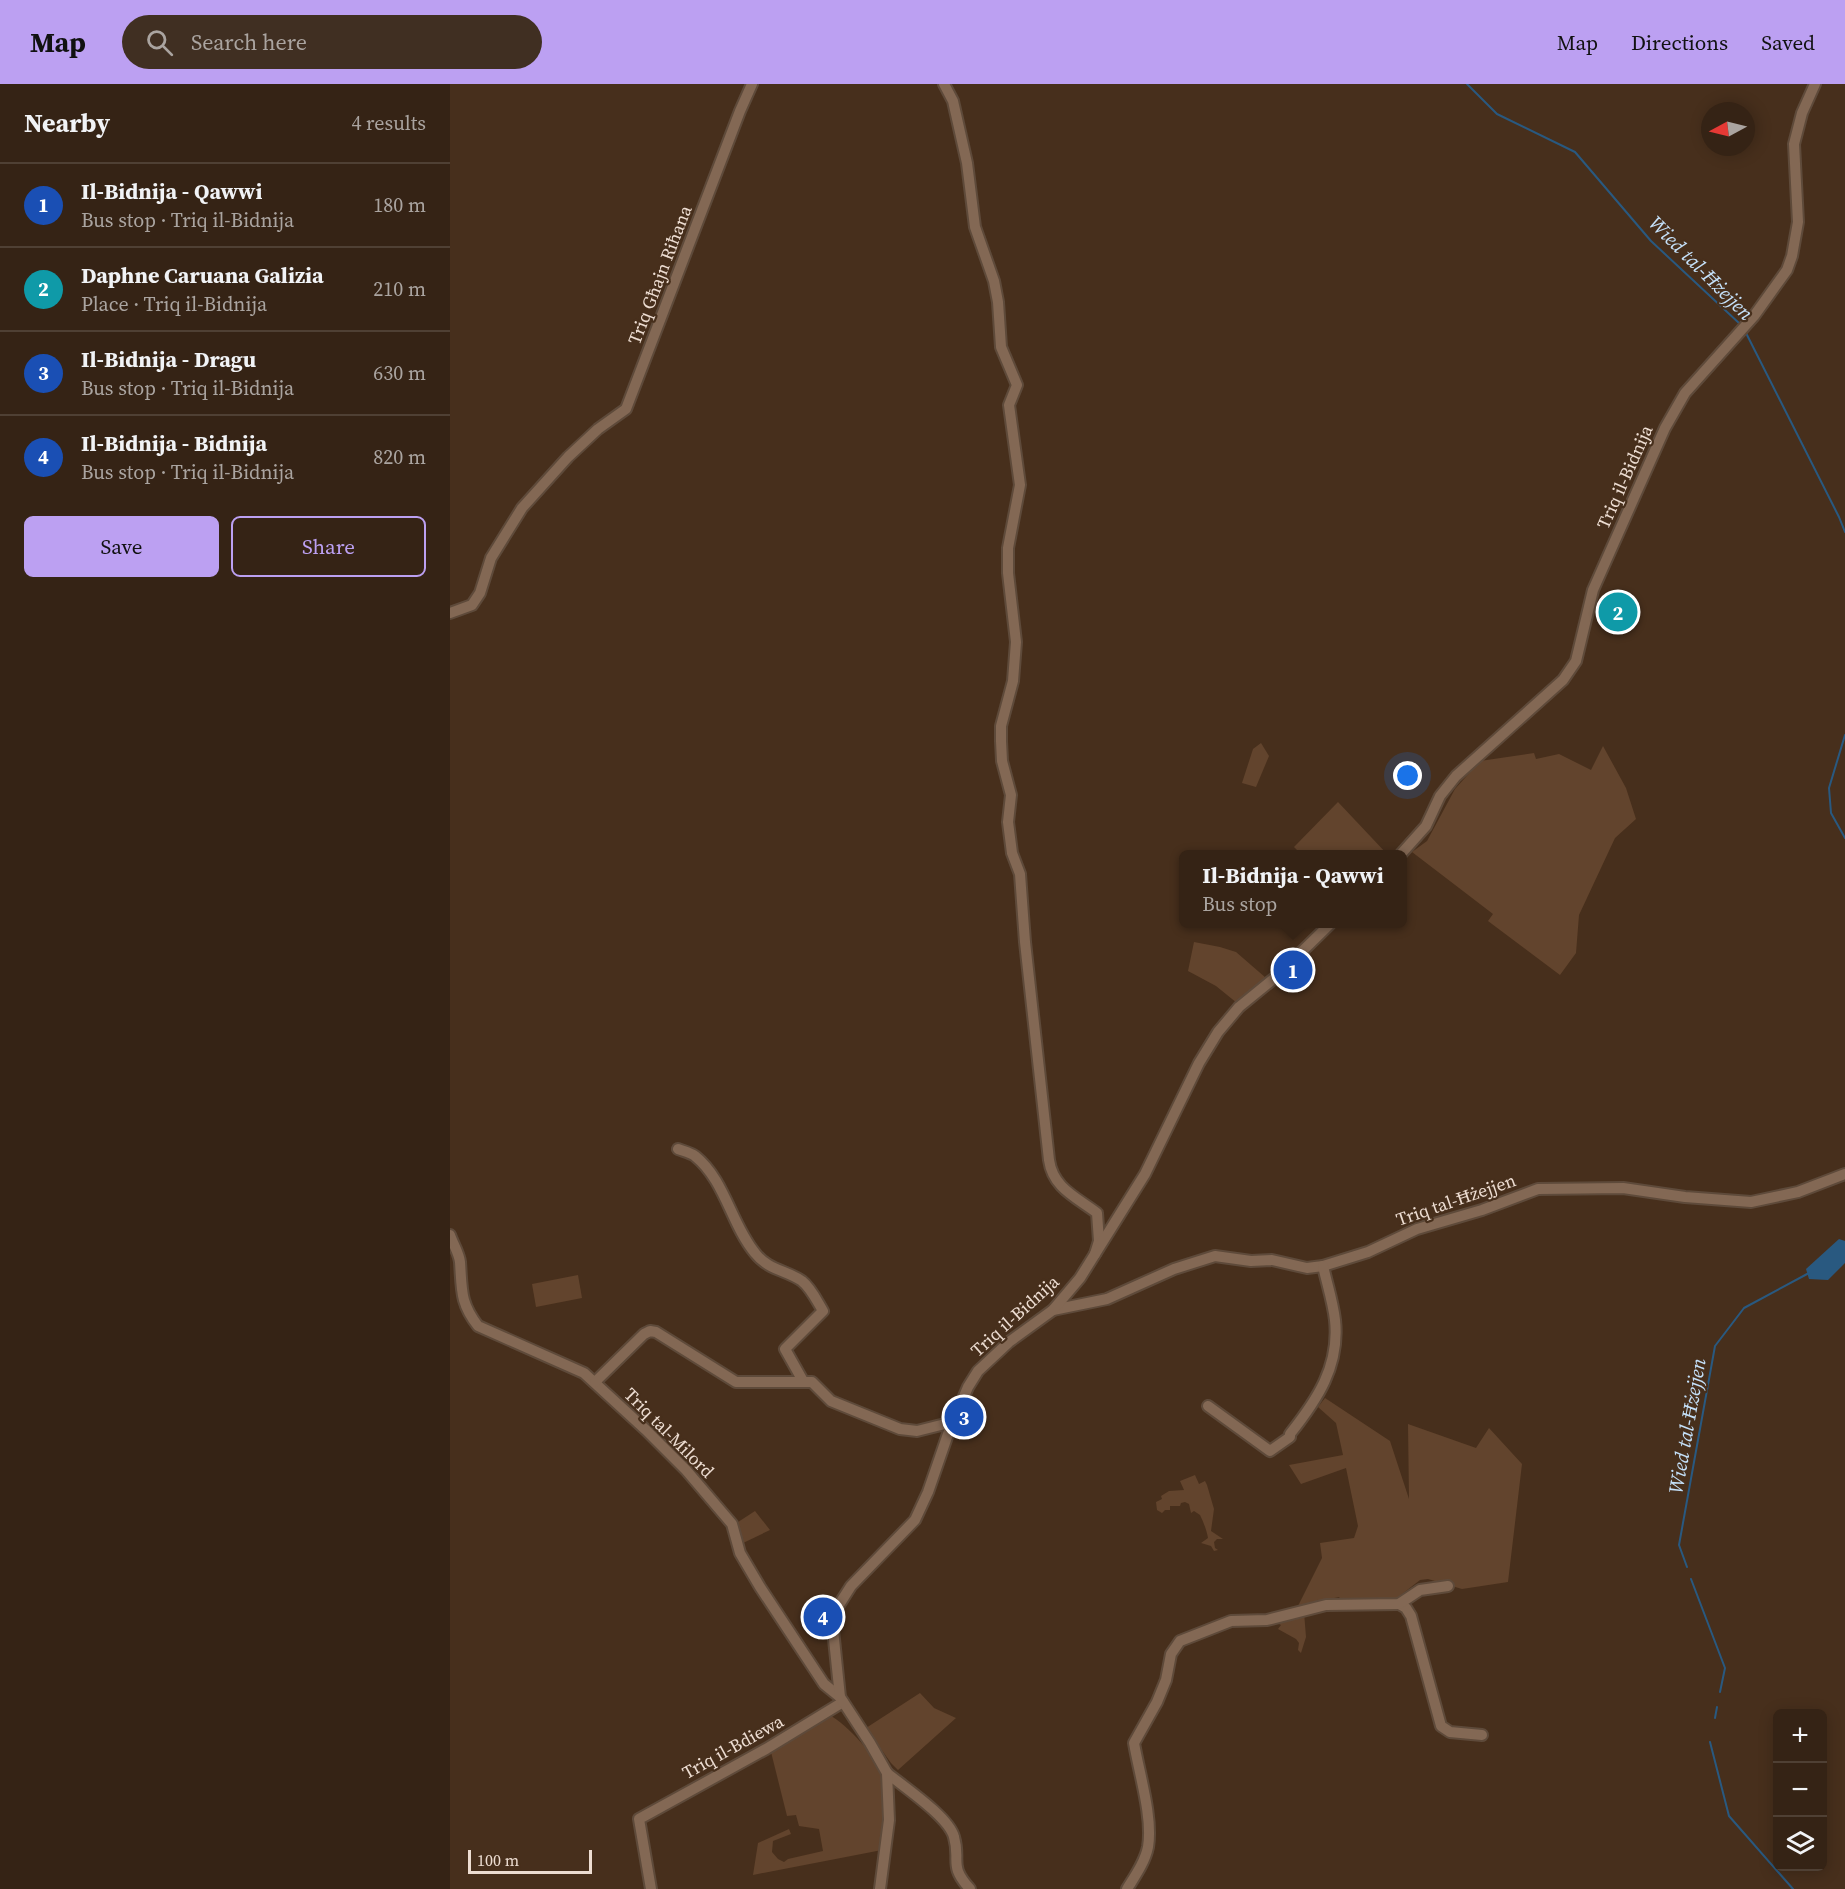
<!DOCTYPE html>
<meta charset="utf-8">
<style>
:root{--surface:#352315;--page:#402f22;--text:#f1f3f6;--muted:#aaa4a0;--line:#4f4034;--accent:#bca0f2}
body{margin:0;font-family:"Source Serif 4",serif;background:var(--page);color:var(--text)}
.controls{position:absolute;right:18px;bottom:18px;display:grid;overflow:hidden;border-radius:9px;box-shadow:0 3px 15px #0003}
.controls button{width:54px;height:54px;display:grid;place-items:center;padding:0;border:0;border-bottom:2px solid var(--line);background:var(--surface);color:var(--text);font:30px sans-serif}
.compass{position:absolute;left:1251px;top:18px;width:54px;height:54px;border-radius:50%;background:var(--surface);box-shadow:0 3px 15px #0003;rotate:263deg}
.scale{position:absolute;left:18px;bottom:15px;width:124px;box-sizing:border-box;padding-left:6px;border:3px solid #edddd2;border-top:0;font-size:16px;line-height:21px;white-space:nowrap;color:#edddd2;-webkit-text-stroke:4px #472f1c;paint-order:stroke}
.you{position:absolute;left:958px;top:692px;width:21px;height:21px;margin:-15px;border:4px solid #fff;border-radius:50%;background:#1a73e8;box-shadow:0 0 0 9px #1a73e833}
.badge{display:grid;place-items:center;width:39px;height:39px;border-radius:50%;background:var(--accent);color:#fff;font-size:20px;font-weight:700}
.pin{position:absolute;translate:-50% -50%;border:3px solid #fff;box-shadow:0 2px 6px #0006}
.popup{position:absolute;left:729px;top:766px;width:228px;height:78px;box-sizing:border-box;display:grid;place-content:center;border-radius:9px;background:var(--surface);filter:drop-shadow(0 2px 4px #0005);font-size:20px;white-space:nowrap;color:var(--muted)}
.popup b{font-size:22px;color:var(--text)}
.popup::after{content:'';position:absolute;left:50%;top:100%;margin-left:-12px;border:12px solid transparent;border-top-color:var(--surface)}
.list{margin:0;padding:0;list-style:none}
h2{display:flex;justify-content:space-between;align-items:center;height:78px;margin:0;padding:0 24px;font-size:26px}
h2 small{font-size:20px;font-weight:400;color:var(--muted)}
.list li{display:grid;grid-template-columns:39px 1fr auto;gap:18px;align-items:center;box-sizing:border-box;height:84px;padding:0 24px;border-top:2px solid var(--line)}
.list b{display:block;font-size:22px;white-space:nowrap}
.list p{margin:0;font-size:20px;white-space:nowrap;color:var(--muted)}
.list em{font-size:20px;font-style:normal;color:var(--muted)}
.actions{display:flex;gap:12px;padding:18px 24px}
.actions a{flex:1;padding:14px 0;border:2px solid var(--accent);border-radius:9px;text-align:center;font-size:21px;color:var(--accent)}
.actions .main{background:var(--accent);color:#111}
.icon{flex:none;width:33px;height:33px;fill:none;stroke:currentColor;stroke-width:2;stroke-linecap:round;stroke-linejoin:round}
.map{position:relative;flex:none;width:1395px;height:1805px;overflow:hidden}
header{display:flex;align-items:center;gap:36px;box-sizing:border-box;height:84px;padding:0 30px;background:var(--accent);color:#111}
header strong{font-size:28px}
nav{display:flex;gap:33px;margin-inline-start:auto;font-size:21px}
.search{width:420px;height:54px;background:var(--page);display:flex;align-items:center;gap:15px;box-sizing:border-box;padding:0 21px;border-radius:33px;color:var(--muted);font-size:22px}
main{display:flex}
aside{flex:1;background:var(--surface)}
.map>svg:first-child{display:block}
.green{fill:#62442d}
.water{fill:#295980}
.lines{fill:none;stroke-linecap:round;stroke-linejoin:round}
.stream{stroke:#295980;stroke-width:2}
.minor-casing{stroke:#5e4a3a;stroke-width:14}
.minor{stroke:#836854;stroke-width:10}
.labels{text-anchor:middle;stroke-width:4.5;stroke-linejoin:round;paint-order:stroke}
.street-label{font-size:18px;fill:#edddd2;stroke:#472f1c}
.water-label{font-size:20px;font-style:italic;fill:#c5e1fa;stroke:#472f1c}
</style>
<header>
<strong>Map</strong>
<div class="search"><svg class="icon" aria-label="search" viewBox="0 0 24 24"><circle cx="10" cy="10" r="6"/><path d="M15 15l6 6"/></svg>Search here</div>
<nav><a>Map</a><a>Directions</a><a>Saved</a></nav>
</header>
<main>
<aside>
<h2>Nearby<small>4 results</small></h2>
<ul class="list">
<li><span class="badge" style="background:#1a4fb4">1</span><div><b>Il-Bidnija - Qawwi</b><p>Bus stop · Triq il-Bidnija</p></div><em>180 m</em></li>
<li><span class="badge" style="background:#0f9aa8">2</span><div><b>Daphne Caruana Galizia</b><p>Place · Triq il-Bidnija</p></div><em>210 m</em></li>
<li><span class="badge" style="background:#1a4fb4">3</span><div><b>Il-Bidnija - Dragu</b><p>Bus stop · Triq il-Bidnija</p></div><em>630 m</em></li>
<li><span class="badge" style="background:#1a4fb4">4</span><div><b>Il-Bidnija - Bidnija</b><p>Bus stop · Triq il-Bidnija</p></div><em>820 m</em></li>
</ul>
<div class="actions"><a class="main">Save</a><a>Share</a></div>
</aside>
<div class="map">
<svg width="1395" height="1805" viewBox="0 0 1395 1805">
<rect width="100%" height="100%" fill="#472f1c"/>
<g class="green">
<path d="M811,659L819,672L806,703L792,699L803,665Z"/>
<path d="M1153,662L1176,704L1186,735L1165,754L1129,831L1126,869L1110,891L1038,837L1043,830L962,768L977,757L1005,705L1030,677L1084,669L1086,675L1109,670L1141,686Z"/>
<path d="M888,718L937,770H851L844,763Z"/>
<path d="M744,858L770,863L786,868L816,894L787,919L766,902L738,887Z"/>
<path d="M128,1191L132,1214L86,1223L82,1200Z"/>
<path d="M875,1314L940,1357L959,1415L958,1340L1026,1364L1039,1344L1072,1380L1058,1498L1012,1505L978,1495L970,1496L942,1518L891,1516L889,1513L848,1522L872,1474L870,1459L904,1454L908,1442L896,1384L851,1400L839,1381L893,1371L886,1339L868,1323Z"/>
<path d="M745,1391L749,1400L755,1397L757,1401L764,1425L761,1447L773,1455H767L764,1458L765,1464L768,1466L764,1467L761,1462L751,1459L758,1454C757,1447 753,1437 750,1431L744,1427L741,1429L739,1420L735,1418L731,1419L730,1422H720V1426H715L712,1429L707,1426L706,1418L712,1415L711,1412L719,1407L734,1406L730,1397Z"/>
<path d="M305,1427L320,1446L291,1460L285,1440Z"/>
<path d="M854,1528L856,1553L851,1569L848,1566L849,1559L846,1555L828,1545L831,1541L825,1538Z"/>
<path d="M470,1609L484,1624L506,1634L448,1686L441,1679L416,1644Z"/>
<path d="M379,1631C396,1639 431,1677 434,1695C437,1718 434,1743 432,1766L303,1791L308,1759L339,1745L341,1750L323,1757L322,1768L328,1775L334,1778L338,1775L373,1767L369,1745L349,1742L346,1731L337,1732L321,1668Z"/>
</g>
<path class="water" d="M1389,1155L1395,1157V1179L1378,1196L1359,1195L1356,1185Z"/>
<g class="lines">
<g class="stream">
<path d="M1017,0L1047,30L1125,68L1201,157L1290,240"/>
<path d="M1295,247L1389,433L1395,448"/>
<path d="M1395,651L1379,704L1381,729L1395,754"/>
<path d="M1237,1483L1229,1461L1265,1262L1294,1224L1359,1189"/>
<path d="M1241,1495L1275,1584L1270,1608"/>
<path d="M1265,1634L1267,1623"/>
<path d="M1260,1658L1279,1732L1343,1805"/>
</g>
<g class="minor-casing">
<g id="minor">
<path d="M494,0L503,17L517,79L525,143L544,197L548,218L551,263L567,301L559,321L570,401L558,464V489L566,558L563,597L551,642V657L552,677L561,711L558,738L562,769L570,790L575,858L599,1076C603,1104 626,1113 647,1129L649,1157L645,1170"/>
<path d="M0,529L22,521L30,509L41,474L72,424L118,373L148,345L176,325L290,27L302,0"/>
<path d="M951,770L976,742L990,712L1006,692L1113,596L1126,577L1143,506L1215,344L1235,309L1304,232L1337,186L1342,172L1348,138L1344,60L1352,29L1365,0"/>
<path d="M228,1065C233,1067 241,1069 245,1072C275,1096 281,1140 305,1169C318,1186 336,1186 352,1197C361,1204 367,1217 373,1227L335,1265L353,1297"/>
<path d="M0,1151C3,1160 9,1169 10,1178C12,1206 10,1219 28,1242L134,1289L196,1346L236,1386L282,1440L290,1469L310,1503L374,1600L390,1613"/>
<path d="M603,1226L657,1215L724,1185L765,1172L801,1177L822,1176L857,1184L873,1182L918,1168L967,1145L1032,1126L1088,1105L1173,1104L1235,1113L1301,1118L1348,1108L1395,1090"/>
<path d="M145,1298L194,1250L200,1247L206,1248L286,1298H362L381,1317L450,1345L467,1347L503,1338"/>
<path d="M758,1322L820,1367L840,1353V1350C867,1316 890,1282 885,1236C883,1218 877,1200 873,1182"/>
<path d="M949,1520L956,1524L961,1532L991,1642L1000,1648L1032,1651"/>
<path d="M437,1689C454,1703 499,1733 504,1753C511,1777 498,1781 520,1805"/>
<path d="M201,1805L189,1735L316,1665L393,1618"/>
<path d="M430,1805L439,1736L437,1689L420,1659L390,1613L382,1536L387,1524L401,1502L465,1436L478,1408L498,1350L518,1303L528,1287L559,1258L603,1226L630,1194L695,1090L749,979L768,948L789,923L827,892L880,840"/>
<path d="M677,1805C685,1792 695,1778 698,1763C703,1733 689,1689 684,1659L707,1618L716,1596L721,1570L730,1557L781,1537L817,1536L876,1521L949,1520L970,1506L998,1502"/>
</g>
</g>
<use href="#minor" class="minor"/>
</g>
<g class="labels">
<g class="street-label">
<text transform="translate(210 191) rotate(-69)" y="6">Triq Għajn Riħana</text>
<text transform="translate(1175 393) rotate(-66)" y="6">Triq il-Bidnija</text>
<text transform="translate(1006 1116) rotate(-19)" y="6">Triq tal-Ħżejjen</text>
<text transform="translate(565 1232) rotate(-42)" y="6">Triq il-Bidnija</text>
<text transform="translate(219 1349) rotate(45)" y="6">Triq tal-Milord</text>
<text transform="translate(283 1663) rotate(-29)" y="6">Triq il-Bdiewa</text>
</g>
<g class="water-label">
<text transform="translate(1251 184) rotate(45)" y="7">Wied tal-Ħżejjen</text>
<text transform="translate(1237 1342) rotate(-80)" y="7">Wied tal-Ħżejjen</text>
</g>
</g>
</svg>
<div class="controls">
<button>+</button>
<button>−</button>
<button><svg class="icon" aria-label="layers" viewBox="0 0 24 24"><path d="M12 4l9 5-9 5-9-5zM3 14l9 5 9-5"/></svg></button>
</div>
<svg class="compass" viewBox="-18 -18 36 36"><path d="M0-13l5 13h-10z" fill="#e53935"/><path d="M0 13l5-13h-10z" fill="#aaa4a0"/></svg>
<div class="scale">100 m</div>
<div class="you"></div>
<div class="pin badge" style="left:843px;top:886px;background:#1a4fb4">1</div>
<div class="popup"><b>Il-Bidnija - Qawwi</b>Bus stop</div>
<div class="pin badge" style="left:1168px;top:528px;background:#0f9aa8">2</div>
<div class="pin badge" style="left:514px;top:1333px;background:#1a4fb4">3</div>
<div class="pin badge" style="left:373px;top:1533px;background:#1a4fb4">4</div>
</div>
</main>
